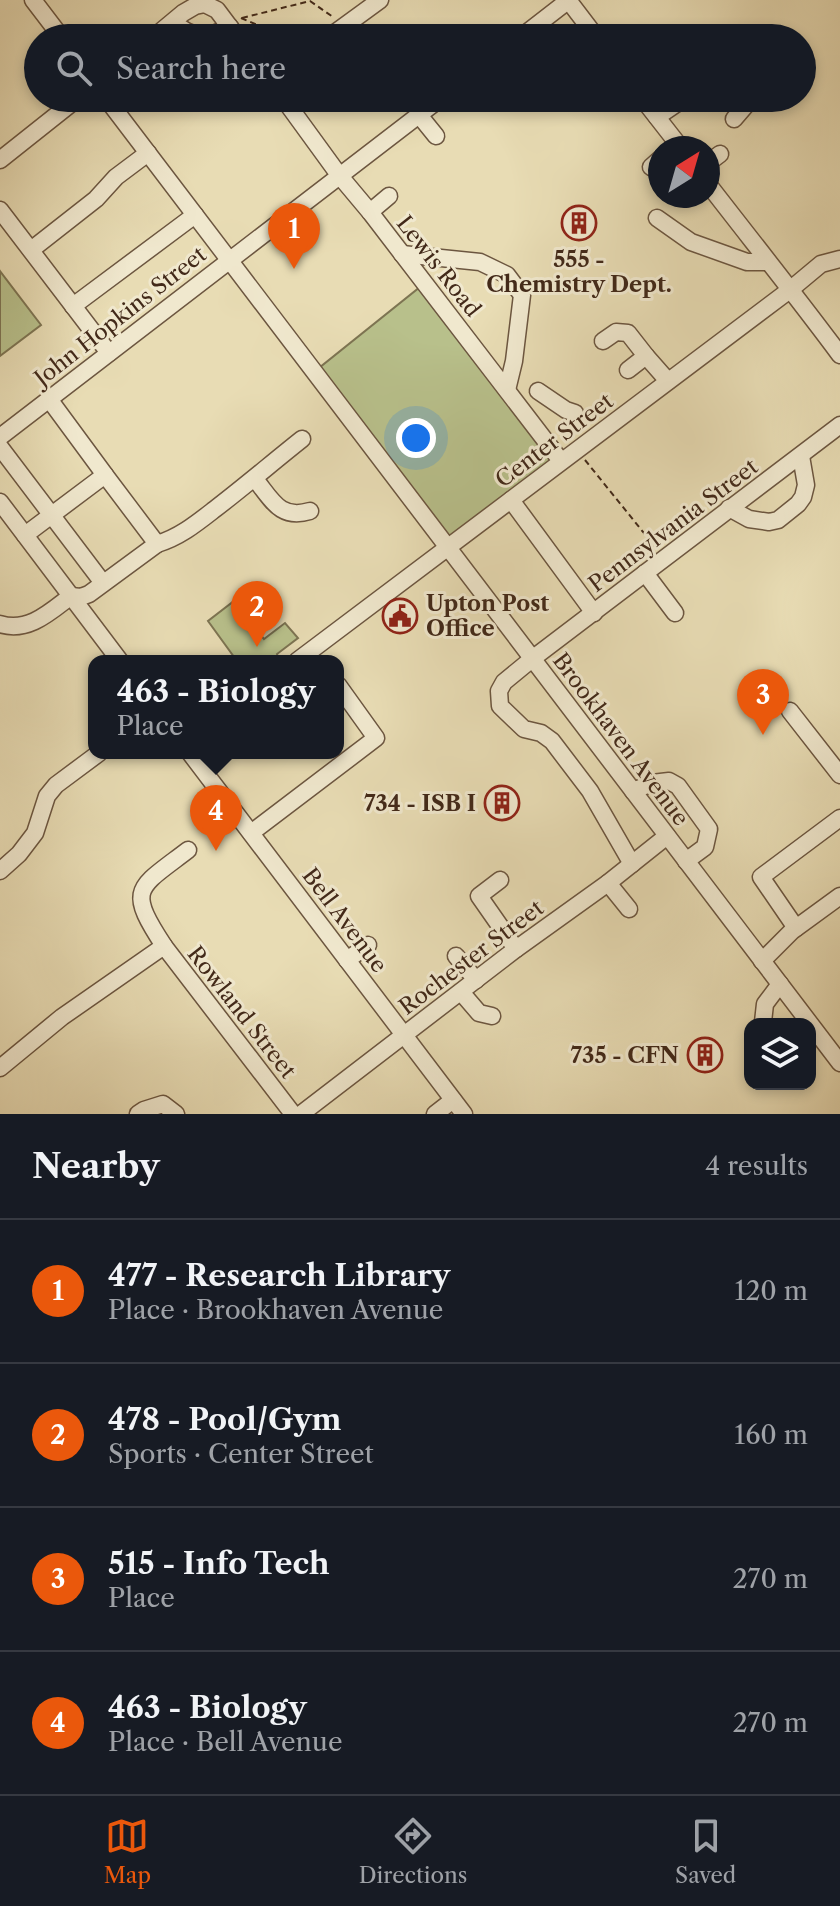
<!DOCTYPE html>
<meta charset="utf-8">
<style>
:root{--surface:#171b24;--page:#242831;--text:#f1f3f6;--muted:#9ea1a6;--line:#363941;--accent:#ea580c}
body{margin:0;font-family:"Libre Caslon Text",serif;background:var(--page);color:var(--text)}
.controls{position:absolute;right:24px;bottom:24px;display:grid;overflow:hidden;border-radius:16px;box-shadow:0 4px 12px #0003}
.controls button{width:72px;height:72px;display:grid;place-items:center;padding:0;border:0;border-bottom:2px solid var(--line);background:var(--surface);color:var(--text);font:40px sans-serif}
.compass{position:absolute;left:648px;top:136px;width:72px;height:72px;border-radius:50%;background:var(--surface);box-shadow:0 4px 12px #0003;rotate:37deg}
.you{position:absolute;left:416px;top:438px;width:28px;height:28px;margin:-20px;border:6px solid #fff;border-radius:50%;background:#1a73e8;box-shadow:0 0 0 12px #1a73e833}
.badge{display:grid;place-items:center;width:52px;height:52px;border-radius:50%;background:var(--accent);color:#fff;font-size:26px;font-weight:700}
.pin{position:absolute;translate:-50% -66px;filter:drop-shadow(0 2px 4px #0008)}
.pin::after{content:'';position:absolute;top:42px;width:28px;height:24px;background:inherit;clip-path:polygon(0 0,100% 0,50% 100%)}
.popup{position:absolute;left:88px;top:655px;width:256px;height:104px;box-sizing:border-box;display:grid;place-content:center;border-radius:16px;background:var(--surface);filter:drop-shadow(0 2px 6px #0005);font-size:26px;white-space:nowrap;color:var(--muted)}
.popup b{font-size:30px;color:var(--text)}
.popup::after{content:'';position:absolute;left:50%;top:100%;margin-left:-16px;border:16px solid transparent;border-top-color:var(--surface)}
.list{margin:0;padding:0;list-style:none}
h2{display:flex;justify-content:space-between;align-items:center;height:104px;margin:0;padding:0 32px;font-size:34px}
h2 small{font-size:26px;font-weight:400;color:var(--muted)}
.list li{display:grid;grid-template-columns:52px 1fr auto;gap:24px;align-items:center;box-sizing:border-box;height:144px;padding:0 32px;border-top:2px solid var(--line)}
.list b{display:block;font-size:30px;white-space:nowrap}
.list p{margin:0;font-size:26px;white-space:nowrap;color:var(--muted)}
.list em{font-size:26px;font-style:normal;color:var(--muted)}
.icon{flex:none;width:44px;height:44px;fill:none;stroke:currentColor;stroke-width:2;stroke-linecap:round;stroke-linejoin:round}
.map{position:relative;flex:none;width:840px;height:1114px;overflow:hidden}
.search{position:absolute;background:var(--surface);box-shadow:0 4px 12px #0003;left:24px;right:24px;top:24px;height:88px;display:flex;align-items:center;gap:20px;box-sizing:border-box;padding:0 28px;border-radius:44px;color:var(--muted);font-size:30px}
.sheet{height:680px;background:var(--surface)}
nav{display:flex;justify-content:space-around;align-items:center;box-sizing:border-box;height:112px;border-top:2px solid var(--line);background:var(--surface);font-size:22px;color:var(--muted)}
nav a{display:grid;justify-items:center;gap:4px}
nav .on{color:var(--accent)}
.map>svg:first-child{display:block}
.green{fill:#b8c08b;stroke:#7d7452;stroke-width:2}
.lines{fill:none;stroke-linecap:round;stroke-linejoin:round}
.minor-casing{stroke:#6c5640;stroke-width:19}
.path{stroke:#422919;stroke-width:2;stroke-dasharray:6 4;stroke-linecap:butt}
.minor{stroke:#f0e8ce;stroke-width:16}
.labels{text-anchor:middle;stroke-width:6;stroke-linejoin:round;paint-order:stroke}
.poi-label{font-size:22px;font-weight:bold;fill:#422919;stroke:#f0e8ce;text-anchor:end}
.street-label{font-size:22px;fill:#422919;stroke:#f0e8ce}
</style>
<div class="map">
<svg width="840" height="1114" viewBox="0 0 840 1114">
<rect width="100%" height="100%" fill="#e8dcb4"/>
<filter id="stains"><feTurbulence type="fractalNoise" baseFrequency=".0025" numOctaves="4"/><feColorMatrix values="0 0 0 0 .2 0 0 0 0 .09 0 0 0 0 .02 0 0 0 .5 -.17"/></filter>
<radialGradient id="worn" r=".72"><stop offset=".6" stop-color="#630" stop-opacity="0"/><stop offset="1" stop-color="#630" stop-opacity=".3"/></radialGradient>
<g class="green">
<path d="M0,271L41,325L0,356Z"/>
<path d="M425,283L561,461L448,549L314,372Z"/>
<path d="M234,601L264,639L285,623L298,638L277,654L279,660L278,661H237L208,621Z"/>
</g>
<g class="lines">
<g class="minor-casing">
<g id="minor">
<path d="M33,0L62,38"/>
<path d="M568,0L597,38"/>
<path d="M174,22C193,40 208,38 230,27"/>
<path d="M153,38L183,13L195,6L205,4L217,10L238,38"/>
<path d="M328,38L380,0"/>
<path d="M520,38L569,0"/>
<path d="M106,98L840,1063"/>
<path d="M283,98L339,175L370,212L561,461"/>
<path d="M642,98L681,148"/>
<path d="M419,115L436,136"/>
<path d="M657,117L685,98"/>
<path d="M734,119L752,98"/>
<path d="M0,160L78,98"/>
<path d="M708,163L720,154"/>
<path d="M651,167L660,159"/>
<path d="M708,184C752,241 797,297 840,355"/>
<path d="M0,210L109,353"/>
<path d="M370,212L389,196"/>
<path d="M657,218L691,242L747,262H767"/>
<path d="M31,250L96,199L116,177L148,153"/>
<path d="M402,254L480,262L507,275L522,295L514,361L507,390"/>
<path d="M73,306L195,215"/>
<path d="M603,341L616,332L628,333L646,356L668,381"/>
<path d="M628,370L646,356"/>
<path d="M538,391L566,410L575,413"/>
<path d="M49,399L105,475"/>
<path d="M0,437L441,98"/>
<path d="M0,447L103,583"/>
<path d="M255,479C272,500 280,520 310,511"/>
<path d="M511,500L594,613"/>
<path d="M0,502L120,661"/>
<path d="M729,508L749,519L769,522L778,520L798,504L803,497L806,485L801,456"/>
<path d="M157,544C180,537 197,523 215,509C245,486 273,462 302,439"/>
<path d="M645,573L675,613"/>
<path d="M0,624C28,633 50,612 71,596L81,597L89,594L157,544L105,475L25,535"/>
<path d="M297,661L791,289L821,264L840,259"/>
<path d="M790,711L840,775"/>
<path d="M190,753L464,1114"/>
<path d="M633,791L652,783L669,781L678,786L709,829L705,847L686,861"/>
<path d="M251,833L376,738L338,685"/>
<path d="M632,864L590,791L552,741L541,733L524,729L500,706L499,691L504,682L532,659L840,425"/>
<path d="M0,871L19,854L35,833L47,796L56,785L99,753"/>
<path d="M500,880L479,896L516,949"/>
<path d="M608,883L629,909"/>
<path d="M796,928L761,877L840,818"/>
<path d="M164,946C126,888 137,889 188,850"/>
<path d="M456,956L476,980"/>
<path d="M347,960L368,945"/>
<path d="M762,961L792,931L840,896"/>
<path d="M461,992L479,1013L492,1016"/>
<path d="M765,1024L763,1022L765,1004L780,984"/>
<path d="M0,1068L62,1017L164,946L293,1114"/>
<path d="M138,1114L144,1110L163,1104L176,1114"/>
<path d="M301,1114L516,949L608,883L667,836"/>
<path d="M435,1114L453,1100"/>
</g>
</g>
<g class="path">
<path d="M241,18L288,38"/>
<path d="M242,18L310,1L333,17"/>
<path d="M585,460L656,548"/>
</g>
<use href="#minor" class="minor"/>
</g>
<defs>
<g id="building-ring" transform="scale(1.8)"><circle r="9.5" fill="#f0e8ce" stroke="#8f2418" stroke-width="1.5"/><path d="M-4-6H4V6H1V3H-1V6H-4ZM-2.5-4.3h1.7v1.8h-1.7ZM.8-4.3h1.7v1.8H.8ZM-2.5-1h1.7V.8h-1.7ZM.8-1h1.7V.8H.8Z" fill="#8f2418"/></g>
<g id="civic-ring" transform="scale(1.8)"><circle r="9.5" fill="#f0e8ce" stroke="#8f2418" stroke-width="1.5"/><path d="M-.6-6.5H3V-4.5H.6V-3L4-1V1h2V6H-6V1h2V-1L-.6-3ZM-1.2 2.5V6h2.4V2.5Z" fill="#8f2418"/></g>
</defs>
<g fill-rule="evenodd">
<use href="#building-ring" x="579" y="223"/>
<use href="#civic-ring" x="400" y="616"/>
<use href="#building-ring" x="502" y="803"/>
<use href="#building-ring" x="705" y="1055"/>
</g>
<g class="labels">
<g class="poi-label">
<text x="579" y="267" text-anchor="middle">555 -<tspan x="579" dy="25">Chemistry Dept.</tspan></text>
<text x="426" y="611" text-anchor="start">Upton Post<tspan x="426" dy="25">Office</tspan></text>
<text x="476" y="811">734 - ISB I</text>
<text x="679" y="1063">735 - CFN</text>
</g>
<g class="street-label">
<text transform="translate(439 266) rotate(52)" y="8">Lewis Road</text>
<text transform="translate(120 316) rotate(-38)" y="8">John Hopkins Street</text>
<text transform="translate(554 440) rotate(-37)" y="8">Center Street</text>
<text transform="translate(673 525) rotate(-37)" y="8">Pennsylvania Street</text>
<text transform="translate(621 739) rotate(53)" y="8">Brookhaven Avenue</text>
<text transform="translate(345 920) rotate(53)" y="8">Bell Avenue</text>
<text transform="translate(471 957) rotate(-37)" y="8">Rochester Street</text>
<text transform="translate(242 1012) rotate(52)" y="8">Rowland Street</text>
</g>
</g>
<rect width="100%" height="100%" filter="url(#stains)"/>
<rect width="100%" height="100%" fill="url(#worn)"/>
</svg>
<div class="controls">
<button><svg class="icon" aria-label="layers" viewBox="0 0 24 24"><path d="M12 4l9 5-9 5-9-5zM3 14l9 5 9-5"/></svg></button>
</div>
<svg class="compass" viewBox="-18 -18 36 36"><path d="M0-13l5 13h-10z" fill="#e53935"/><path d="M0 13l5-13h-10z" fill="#9ea1a6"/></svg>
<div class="you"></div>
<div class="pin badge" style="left:294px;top:269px">1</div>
<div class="pin badge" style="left:257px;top:647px">2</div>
<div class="pin badge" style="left:763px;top:735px">3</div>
<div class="pin badge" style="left:216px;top:851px">4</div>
<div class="popup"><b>463 - Biology</b>Place</div>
<div class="search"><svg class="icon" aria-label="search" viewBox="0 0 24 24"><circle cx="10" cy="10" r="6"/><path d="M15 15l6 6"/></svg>Search here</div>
</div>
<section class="sheet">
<h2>Nearby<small>4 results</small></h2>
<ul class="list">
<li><span class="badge">1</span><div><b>477 - Research Library</b><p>Place · Brookhaven Avenue</p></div><em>120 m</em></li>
<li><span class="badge">2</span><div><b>478 - Pool/Gym</b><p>Sports · Center Street</p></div><em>160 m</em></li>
<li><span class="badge">3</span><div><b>515 - Info Tech</b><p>Place</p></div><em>270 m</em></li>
<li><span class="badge">4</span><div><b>463 - Biology</b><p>Place · Bell Avenue</p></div><em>270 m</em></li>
</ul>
</section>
<nav>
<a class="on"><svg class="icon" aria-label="map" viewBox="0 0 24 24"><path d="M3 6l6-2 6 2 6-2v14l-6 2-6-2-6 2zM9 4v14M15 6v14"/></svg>Map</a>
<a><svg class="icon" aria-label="directions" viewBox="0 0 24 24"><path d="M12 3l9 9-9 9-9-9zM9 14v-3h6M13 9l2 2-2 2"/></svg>Directions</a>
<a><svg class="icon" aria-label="saved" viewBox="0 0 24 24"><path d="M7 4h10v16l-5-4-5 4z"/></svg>Saved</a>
</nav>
